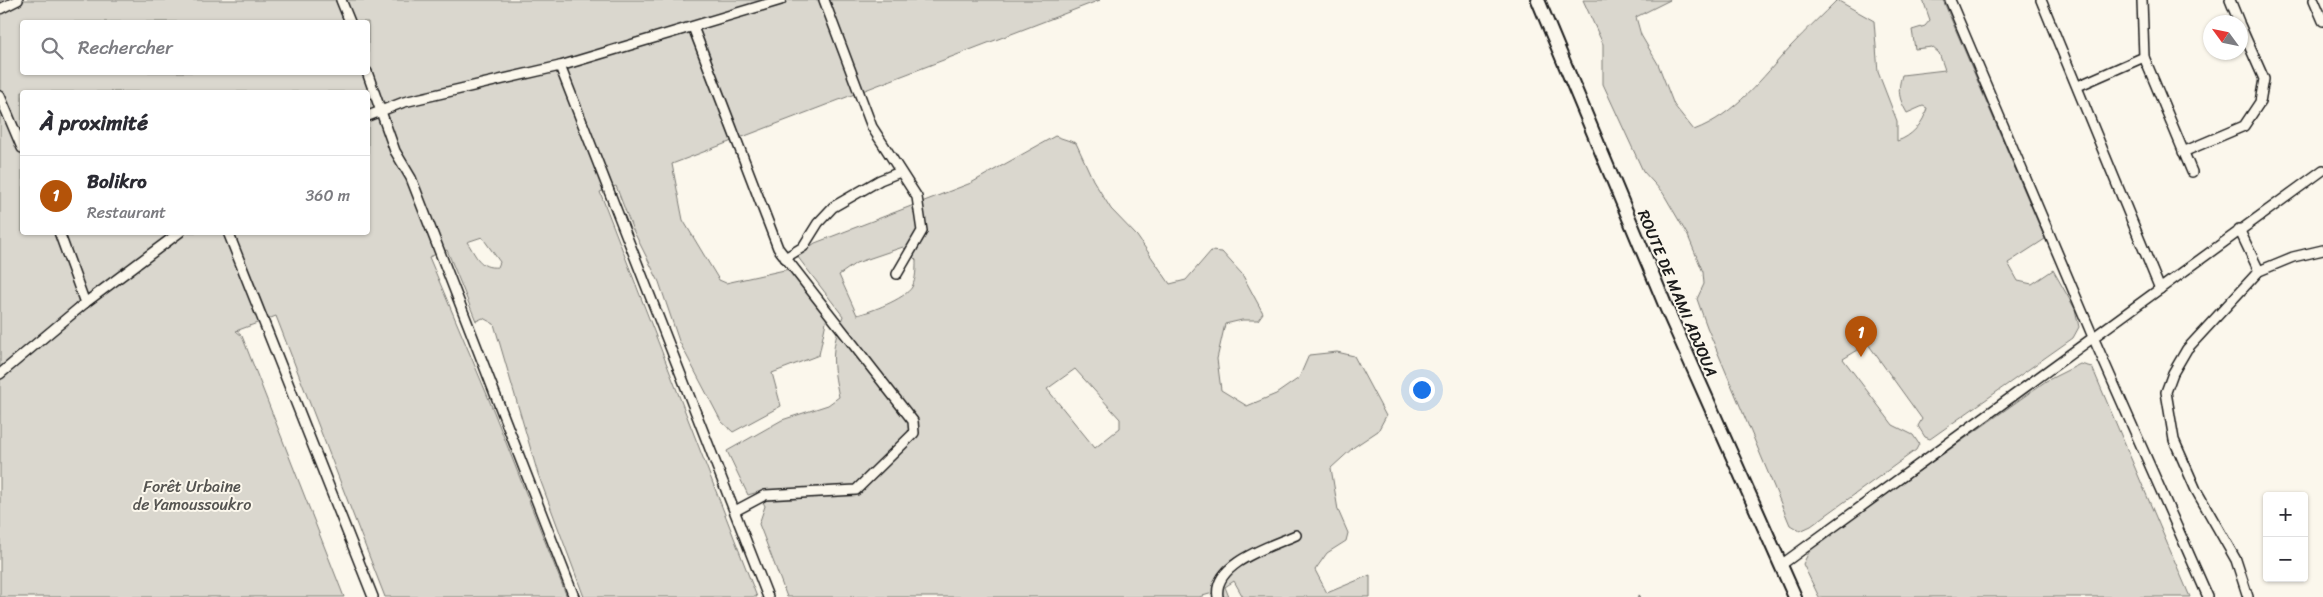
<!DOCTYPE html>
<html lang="fr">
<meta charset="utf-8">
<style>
:root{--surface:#fff;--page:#f2f2f3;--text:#2b2b33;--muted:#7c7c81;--line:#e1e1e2;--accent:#b45309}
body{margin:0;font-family:Sriracha,sans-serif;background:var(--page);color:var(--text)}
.controls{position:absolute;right:15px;bottom:15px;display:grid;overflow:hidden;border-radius:5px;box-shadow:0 1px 4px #0004}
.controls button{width:45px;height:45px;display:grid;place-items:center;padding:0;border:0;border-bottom:1px solid var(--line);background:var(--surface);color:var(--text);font:25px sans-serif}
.compass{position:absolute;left:2203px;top:15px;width:45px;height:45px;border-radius:50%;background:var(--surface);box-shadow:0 1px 4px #0004;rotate:303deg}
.you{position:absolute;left:1421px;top:389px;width:18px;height:18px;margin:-12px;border:4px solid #fff;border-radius:50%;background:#1a73e8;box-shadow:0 0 0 8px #1a73e833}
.badge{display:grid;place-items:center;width:32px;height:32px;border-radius:50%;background:var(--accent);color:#fff;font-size:16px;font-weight:700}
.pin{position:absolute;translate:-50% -41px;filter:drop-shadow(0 1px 2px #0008)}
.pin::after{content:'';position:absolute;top:26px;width:18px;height:15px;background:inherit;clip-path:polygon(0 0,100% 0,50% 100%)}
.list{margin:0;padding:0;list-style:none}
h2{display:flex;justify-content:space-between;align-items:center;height:65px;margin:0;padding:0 20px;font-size:21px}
h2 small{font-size:16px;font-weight:400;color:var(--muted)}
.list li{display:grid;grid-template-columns:32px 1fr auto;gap:15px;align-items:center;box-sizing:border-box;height:80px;padding:0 20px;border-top:1px solid var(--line)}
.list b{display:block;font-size:19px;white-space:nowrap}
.list p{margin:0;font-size:16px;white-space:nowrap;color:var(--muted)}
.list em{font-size:16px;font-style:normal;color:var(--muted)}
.icon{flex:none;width:28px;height:28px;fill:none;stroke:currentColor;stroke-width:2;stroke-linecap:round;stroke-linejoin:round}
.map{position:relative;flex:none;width:2323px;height:597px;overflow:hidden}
.search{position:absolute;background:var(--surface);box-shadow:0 1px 4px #0004;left:20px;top:20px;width:350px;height:55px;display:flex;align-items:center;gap:12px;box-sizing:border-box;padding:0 18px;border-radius:5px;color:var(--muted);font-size:19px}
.panel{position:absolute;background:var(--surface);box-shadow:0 1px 4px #0004;left:20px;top:90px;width:350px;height:145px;border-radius:5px}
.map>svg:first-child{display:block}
.green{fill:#dad7ce;stroke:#7b7a75;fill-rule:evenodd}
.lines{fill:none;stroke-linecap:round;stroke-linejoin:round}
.stream{stroke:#74726e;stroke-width:2.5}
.street-casing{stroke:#1c1c1c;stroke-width:12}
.secondary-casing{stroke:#1c1c1c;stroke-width:16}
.street{stroke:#fbf7ec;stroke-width:9}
.secondary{stroke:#fbf7ec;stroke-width:12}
.labels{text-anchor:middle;stroke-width:4;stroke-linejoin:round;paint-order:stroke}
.street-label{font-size:16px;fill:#1c1c1c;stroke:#fbf7ec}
.park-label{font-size:16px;fill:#555451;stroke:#fbf7ec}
</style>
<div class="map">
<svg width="2323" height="597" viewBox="0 0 2323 597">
<rect width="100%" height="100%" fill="#fbf7ec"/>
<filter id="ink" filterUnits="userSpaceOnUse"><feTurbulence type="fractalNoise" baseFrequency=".02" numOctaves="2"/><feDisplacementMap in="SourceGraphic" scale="10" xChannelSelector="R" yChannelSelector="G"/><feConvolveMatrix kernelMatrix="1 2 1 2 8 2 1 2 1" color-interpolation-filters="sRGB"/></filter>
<g filter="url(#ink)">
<g class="green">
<path d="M0,0H1100L672,164L683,220L719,280L726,283L789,269L827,317L819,355L772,373L781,406L733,432L721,421L679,341L659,282L632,228L616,186L600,192L757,597H584L538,474L494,324L483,318L476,321L447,250L429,257L488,397L567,597H385L276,316L236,331L242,336L344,597H0ZM22,22H368V72H22ZM22,92H368V232H22ZM482,237L500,262L498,267C479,269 476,255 467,242Z"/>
<path d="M1583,0H1670L1636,17L1641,35L1658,64L1674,105L1694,130C1736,114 1762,78 1791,46C1806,30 1822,15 1837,0L1874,21L1878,72L1897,121V141C1911,137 1924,123 1927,108L1923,106L1907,113C1899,99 1897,91 1902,75L1945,70L1939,53L1932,47L1915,49L1912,30L1925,26L1930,20L1923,0H1943L2045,239L2008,263L2018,281L2032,284L2053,270L2075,309L2079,327L2073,338L1930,439L1925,437L1918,426L1922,419L1868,344L1843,359L1893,425L1913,435L1919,444L1916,450L1811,526L1800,531L1790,525L1707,327L1697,299L1704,284L1703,272L1688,236L1663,193L1643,171L1603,84V44Z"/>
<path d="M1055,136L1076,143L1093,180L1111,209L1137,236L1170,284L1186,280L1211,251L1222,252L1242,274L1263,313L1258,320H1242L1225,324L1217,359L1221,390L1247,406L1276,394L1299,378L1309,355L1337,352L1354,356L1386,416L1378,431L1354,447L1331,468L1338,510L1348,533L1346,541L1327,553L1315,570L1327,593L1370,575V597H1243L1234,581L1225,587L1229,597H1215L1213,593L1199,597H787L759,524L765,506L758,492L748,495L727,451L782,420L828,405L839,397C832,363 830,350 843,316L797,256L815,243L971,183ZM903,247L916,260C916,269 916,279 912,287C905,299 870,312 857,315L839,275L856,263ZM1075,369L1120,419V428L1095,448L1047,389Z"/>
<path d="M2080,364L2092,367L2190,597H1819L1803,564L1811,548L2046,381Z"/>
</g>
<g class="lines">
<path class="stream" d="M1638,597L1639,596"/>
<g class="street-casing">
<g id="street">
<path d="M341,0L350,22"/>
<path d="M824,0L872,127L917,197L922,231L897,274"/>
<path d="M1950,0L2093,337L2208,597"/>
<path d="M2041,0L2160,289"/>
<path d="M2142,0L2144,57L2192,172"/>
<path d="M2230,0L2239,22"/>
<path d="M2314,0L2323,21"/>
<path d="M0,9L18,0"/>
<path d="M693,27L778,248L913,421L914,433L856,490L765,495L735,511"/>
<path d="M560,66L768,597"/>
<path d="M367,72L395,151L411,178L574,597"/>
<path d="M2078,86L2144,57"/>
<path d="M0,96L22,148"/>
<path d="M368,116L404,102L560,66L781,0"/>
<path d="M2183,152L2244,126L2260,102L2264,79L2240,25"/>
<path d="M2239,229L2259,271"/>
<path d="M59,232L85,303"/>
<path d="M228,232L373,597"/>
<path d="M785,258L803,247L818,223L833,207L880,180L900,172"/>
<path d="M0,374L85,303L180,232"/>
<path d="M1781,565L2323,170"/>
<path d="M1218,597C1212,563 1272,546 1296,535"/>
<path d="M2248,597L2236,560L2196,490L2174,440L2166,392L2173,373L2187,349L2259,271L2293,257L2323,250"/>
</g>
</g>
<g class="secondary-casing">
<path id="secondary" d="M1538,0L1666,307L1795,597"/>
</g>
<use href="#street" class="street"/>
<use href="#secondary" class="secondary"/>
</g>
</g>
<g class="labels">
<g class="street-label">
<text transform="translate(1678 293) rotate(67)" y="6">ROUTE DE MAMI ADJOUA</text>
</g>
<g class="park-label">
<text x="192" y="492">Forêt Urbaine<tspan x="192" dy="18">de Yamoussoukro</tspan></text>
</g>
</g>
</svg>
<div class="controls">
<button>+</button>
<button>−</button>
</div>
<svg class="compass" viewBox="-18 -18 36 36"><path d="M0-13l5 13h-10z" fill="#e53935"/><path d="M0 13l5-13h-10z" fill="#7c7c81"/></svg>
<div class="you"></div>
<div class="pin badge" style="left:1861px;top:357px">1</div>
<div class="search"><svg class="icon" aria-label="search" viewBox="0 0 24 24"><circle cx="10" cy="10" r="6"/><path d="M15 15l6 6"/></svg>Rechercher</div>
<section class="panel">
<h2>À proximité<small></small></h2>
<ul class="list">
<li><span class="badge">1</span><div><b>Bolikro</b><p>Restaurant</p></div><em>360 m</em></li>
</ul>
</section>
</div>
